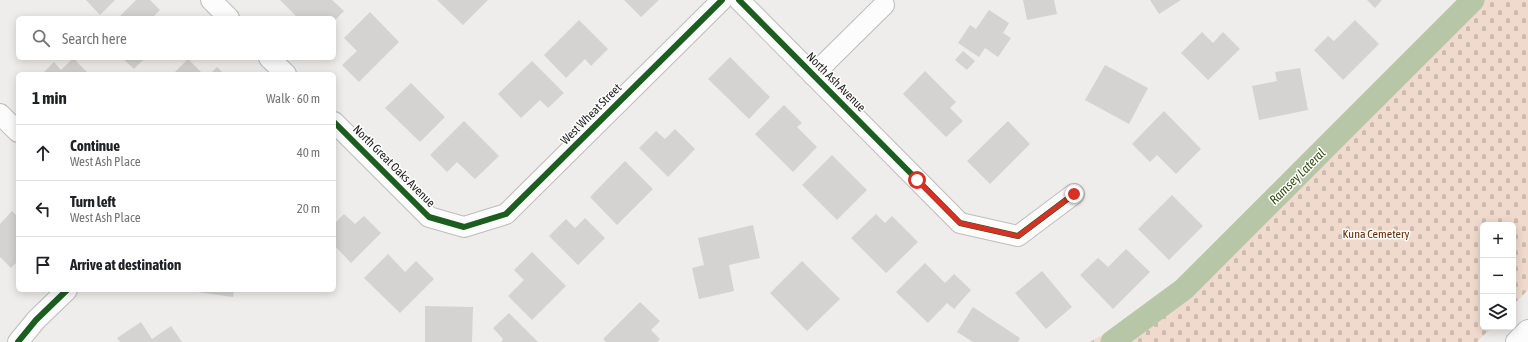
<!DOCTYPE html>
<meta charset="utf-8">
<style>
:root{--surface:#fff;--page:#f6f6f6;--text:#202124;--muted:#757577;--line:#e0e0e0}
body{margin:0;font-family:"Asap Condensed",sans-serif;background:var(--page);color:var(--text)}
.controls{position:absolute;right:12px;bottom:12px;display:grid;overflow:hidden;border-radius:6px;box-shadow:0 2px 10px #0003}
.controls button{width:36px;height:36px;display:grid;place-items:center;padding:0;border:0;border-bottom:1px solid var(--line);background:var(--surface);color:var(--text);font:20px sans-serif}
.stop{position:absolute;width:12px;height:12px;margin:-9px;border:3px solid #d93025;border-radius:50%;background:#fff}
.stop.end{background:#d93025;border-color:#fff;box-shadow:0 1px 4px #0008}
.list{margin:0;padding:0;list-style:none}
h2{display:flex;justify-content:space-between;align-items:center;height:52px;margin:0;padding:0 16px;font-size:17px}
h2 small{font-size:13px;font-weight:400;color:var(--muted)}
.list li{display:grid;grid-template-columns:26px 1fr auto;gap:12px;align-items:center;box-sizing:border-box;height:56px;padding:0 16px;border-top:1px solid var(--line)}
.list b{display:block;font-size:15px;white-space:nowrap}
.list p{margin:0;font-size:13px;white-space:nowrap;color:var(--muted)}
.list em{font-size:13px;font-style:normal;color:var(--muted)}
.icon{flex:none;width:22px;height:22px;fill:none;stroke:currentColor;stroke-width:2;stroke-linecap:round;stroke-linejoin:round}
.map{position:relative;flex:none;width:1528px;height:342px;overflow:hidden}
.search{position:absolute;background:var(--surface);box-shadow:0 2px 10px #0003;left:16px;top:16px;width:320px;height:44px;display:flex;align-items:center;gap:10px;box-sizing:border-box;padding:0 14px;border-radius:6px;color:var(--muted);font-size:15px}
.panel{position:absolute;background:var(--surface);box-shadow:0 2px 10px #0003;left:16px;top:72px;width:320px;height:220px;border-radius:6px}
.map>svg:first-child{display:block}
.cemetery{fill:url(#cemetery-stones)}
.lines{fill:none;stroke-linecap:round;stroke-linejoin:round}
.canal{stroke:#b7c6a7;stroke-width:23}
.building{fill:#d4d3d2}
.minor-casing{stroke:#bdbdbc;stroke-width:22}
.tertiary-casing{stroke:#bdbdbc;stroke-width:24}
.minor{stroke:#fcfcfc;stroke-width:20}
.tertiary{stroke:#fcfcfc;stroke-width:22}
.cycleway-casing{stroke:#fff;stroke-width:8}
.cycleway{stroke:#1b5e20;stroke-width:6}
.route{stroke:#d93025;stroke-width:5}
.labels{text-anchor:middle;stroke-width:3;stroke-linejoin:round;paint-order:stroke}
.street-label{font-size:12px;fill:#1e1e1c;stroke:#fff}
.park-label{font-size:12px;fill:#612800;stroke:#fff}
.water-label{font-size:13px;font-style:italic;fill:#324e0c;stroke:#fff}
</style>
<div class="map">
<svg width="1528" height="342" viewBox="0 0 1528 342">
<defs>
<pattern id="cemetery-stones" width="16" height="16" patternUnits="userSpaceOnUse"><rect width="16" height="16" fill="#f0dace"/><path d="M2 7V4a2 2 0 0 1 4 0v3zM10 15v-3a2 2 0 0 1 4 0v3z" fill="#cdbbb0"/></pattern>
</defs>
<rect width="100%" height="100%" fill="#eeedec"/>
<path class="cemetery" d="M1457,0H1528V290L1513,305V225H1483V327H1492L1477,342H1090L1151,307Z"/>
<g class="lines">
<path class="canal" d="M1112,342L1184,289L1473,0"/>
</g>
<g class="building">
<path d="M86,0H115L100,15Z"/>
<path d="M136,0H150L160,10L152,18H118Z"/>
<path d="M280,0H332L344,11L334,21V18H298Z"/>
<path d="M437,0H488L463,25Z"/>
<path d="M624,0H659L641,17Z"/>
<path d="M1023,0H1054L1057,14L1027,20Z"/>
<path d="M1150,0H1181L1159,14Z"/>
<path d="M1367,0H1382L1375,8Z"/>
<path d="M989,10L1009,23L1003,33L1011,38L998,57L985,48L979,57L958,43L970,25L976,29Z"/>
<path d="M370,12L399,42L359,82L342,65L357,51L344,38Z"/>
<path d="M579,20L608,49L591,66L585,59L566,78L544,55Z"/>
<path d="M1355,20L1379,44L1343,80L1314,50L1328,36L1334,41Z"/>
<path d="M1202,32L1213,43L1223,32L1240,49L1208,80L1181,53Z"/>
<path d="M963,51L975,61L967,70L955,60Z"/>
<path d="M730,57L770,97L749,119L708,79Z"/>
<path d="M73,58L89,74H42L54,62L61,70Z"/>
<path d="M122,58H145L134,69Z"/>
<path d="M188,59L203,74H173Z"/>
<path d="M532,61L564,93L548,108L540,100L521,118L498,94Z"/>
<path d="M1105,65L1148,88L1129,124L1085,100Z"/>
<path d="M217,67L224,74H210Z"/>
<path d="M1300,68L1308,110L1259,120L1252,86L1277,81L1275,72Z"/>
<path d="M925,71L956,102L950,108L963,121L946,137L903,94Z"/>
<path d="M411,83L445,117L420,142L385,108Z"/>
<path d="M784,105L802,123L797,127L817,147L793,172L755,134Z"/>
<path d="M1164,111L1201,149L1176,174L1157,155L1150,162L1132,144Z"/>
<path d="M464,121L499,156L475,179L457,162L447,172L430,155Z"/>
<path d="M1008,121L1030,144L990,184L967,161Z"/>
<path d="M675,129L695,149L668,177L639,148L656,131L665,139Z"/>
<path d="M832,155L867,190L837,220L802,185Z"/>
<path d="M625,161L653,189L617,225L590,197Z"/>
<path d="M1172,195L1203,226L1169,260L1138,229Z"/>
<path d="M12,211L18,217V261L11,268L0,257V224Z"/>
<path d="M344,214L355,224L364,216L381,233L351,263L334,245V224Z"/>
<path d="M876,214L885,223L892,216L918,242L886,273L851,238Z"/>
<path d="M585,218L605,238L578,265L549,236L566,219L575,228Z"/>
<path d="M753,225L760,258L729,265L734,291L699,299L692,268L704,265L698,238Z"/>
<path d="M1126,249L1150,272L1113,309L1080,275L1098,258L1108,267Z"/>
<path d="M532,252L566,286L532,320L508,296L524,280L514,270Z"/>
<path d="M388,254L405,272L416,261L434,279L400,313L364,278Z"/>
<path d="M802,261L840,299L807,331L770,293Z"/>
<path d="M925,263L945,283L954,274L971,290L954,309L947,303L928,323L896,292Z"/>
<path d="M1042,271L1072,307L1046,329L1015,293Z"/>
<path d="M183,290H234L233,297Z"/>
<path d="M640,302L660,321L651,330L660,339L657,342H606L603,339Z"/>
<path d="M425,306L473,307L472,342H425Z"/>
<path d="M973,307L1020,338L1018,342H973L957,332Z"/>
<path d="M509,313L538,342H501L503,339L493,328Z"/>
<path d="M141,322L152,339L171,326L182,342H120L117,338Z"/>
</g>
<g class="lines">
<g class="minor-casing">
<g id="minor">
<path d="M211,0L229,18"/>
<path d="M739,0L960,223L1018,236L1074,194"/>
<path d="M269,58L286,74"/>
<path d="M813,75L884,5"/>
<path d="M0,114L18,132"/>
<path d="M334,122L429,217L464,227L506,214L722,0"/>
<path d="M18,342L36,320L67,290"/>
</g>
</g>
<g class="tertiary-casing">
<path id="tertiary" d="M1517,342L1528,331"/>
</g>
<use href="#minor" class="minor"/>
<use href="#tertiary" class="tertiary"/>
<g class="cycleway-casing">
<g id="cycleway">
<path d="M739,0L960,223L1018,236L1074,194"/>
<path d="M334,122L429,217L464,227L506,214L722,0"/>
<path d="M18,342L36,320L67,290"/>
</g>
</g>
<use href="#cycleway" class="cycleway"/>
</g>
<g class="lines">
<path class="route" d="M917,180L960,223L1018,236L1074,194"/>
</g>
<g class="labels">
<g class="street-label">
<text transform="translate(836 82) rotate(45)" y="4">North Ash Avenue</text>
<text transform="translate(591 114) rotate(-45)" y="4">West Wheat Street</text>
<text transform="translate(394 166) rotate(45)" y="4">North Great Oaks Avenue</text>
</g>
<g class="park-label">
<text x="1376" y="238">Kuna Cemetery</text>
</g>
<g class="water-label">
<text transform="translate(1297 176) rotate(-45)" y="5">Ramsey Lateral</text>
</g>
</g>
</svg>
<div class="controls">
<button>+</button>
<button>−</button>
<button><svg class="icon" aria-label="layers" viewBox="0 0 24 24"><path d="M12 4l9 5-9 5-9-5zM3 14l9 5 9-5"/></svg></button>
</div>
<div class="stop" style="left:917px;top:180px"></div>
<div class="stop end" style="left:1074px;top:194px"></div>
<div class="search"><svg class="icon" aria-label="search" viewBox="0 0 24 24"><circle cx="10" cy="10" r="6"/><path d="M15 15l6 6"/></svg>Search here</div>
<section class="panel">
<h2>1 min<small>Walk · 60 m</small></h2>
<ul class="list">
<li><svg class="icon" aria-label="ahead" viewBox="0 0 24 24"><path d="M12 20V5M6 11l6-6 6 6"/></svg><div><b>Continue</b><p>West Ash Place</p></div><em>40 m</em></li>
<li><svg class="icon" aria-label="left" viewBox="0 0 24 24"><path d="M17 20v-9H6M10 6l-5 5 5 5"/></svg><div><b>Turn left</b><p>West Ash Place</p></div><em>20 m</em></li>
<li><svg class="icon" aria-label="arrive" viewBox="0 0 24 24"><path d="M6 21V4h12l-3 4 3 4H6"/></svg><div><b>Arrive at destination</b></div></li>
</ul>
</section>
</div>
